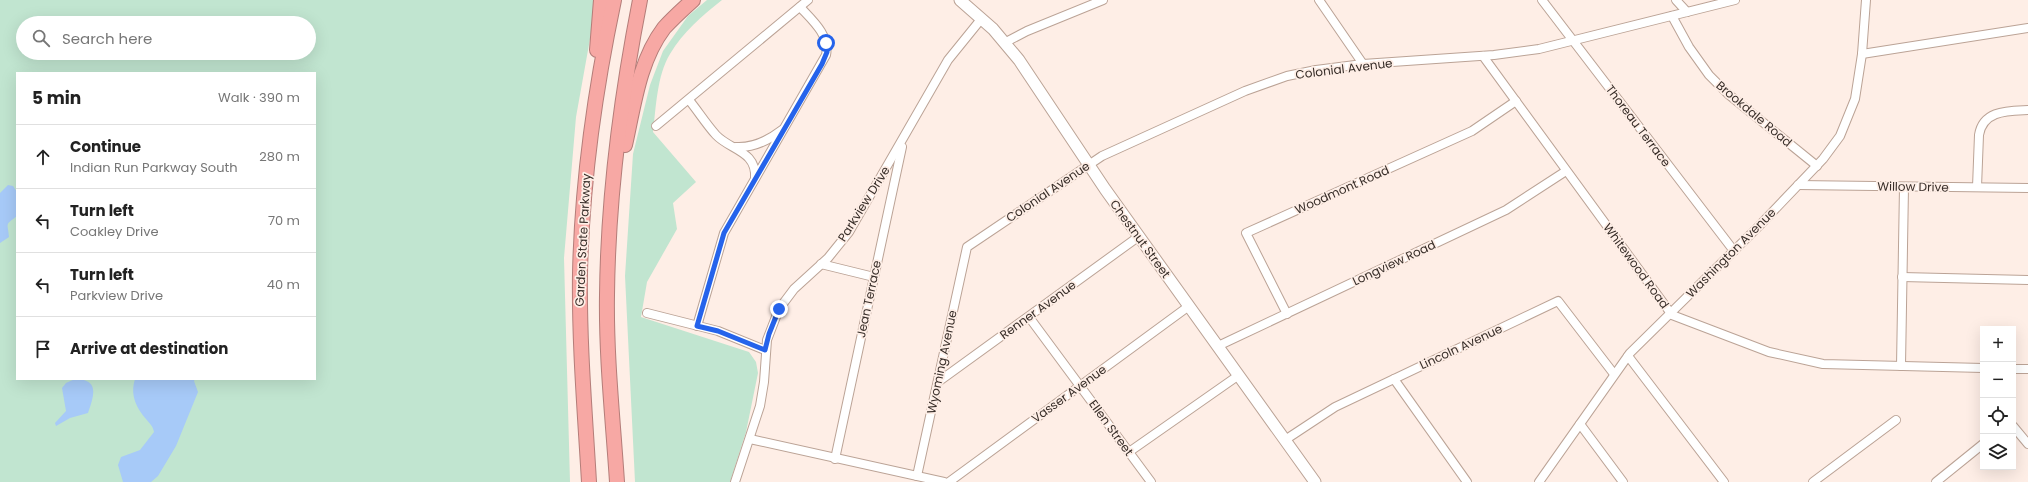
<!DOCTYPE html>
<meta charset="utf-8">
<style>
:root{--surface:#fff;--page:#f2f2f2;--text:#222;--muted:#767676;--line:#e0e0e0}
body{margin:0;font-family:Poppins,sans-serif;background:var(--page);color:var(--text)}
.controls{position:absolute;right:12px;bottom:12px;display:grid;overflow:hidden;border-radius:0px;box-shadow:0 4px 16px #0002}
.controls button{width:36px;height:36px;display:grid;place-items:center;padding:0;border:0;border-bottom:1px solid var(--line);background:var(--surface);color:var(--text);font:20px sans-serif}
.stop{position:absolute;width:12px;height:12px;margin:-9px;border:3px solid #2563eb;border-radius:50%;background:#fff}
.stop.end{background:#2563eb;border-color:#fff;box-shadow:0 1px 4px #0008}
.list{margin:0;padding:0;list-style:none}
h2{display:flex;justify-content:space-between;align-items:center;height:52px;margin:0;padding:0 16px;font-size:17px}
h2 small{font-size:13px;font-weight:400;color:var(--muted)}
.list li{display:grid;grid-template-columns:26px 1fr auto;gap:12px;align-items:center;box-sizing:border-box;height:64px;padding:0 16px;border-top:1px solid var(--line)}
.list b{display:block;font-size:15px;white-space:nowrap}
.list p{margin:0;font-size:13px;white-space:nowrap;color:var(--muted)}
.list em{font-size:13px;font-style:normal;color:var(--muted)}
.icon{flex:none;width:22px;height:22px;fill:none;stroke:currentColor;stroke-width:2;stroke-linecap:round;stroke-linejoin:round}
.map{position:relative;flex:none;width:2028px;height:482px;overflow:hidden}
.search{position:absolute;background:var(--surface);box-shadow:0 4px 16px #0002;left:16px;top:16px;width:300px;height:44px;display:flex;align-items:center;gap:10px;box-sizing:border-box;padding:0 14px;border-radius:22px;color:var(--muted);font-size:15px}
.panel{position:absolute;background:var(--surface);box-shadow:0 4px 16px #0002;left:16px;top:72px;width:300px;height:308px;border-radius:0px}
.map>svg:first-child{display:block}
.green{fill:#c1e5d0;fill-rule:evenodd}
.water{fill:#a7caf8}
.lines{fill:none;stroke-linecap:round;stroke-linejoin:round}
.street-casing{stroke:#bba396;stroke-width:10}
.secondary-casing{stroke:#bba396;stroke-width:13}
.highway-casing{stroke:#b47d79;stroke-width:16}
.street{stroke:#fff;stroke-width:8}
.secondary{stroke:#fff;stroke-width:11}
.highway{stroke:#f7a8a4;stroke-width:14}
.route{stroke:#2563eb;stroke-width:5}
.labels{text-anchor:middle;stroke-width:3.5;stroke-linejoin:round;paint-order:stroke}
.street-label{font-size:12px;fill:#372d28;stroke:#feeee6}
</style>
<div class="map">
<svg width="2028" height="482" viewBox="0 0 2028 482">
<rect width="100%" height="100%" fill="#feeee6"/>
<g class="green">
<path d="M0,0H597L576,117L564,258L570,482H0ZM23,23H309V53H23ZM17,73H315V379H17Z"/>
<path d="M707,0H722C702,16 683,32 670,54C657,75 656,108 653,132L696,182L673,203L677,229L647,282L641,317L749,352L756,362L758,373L746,432L730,482H635L625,276L633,154L650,85L663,51L688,16Z"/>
</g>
<g class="water">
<path d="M8,185L13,186L17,192V216C4,226 8,222 9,237L0,243V193Z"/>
<path d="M75,379C100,379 94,396 88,413L70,418L56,426L55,423L66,411L62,388L66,383Z"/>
<path d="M135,379H195L194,381L198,392L176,446L158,476L151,482H123L118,465L121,457L140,450L154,432C153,426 150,424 146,419C136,407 130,395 135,379Z"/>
</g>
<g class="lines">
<g class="street-casing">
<g id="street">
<path d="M1319,0L1363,64"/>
<path d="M1542,0L1734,251"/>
<path d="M1676,0L1687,12"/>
<path d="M1672,16L1689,47L1709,75L1728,94L1817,166"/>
<path d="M1006,42L1027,31L1103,0"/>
<path d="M1862,54L2028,28"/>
<path d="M1483,56L1672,315L1769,352L1823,364L1983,368"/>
<path d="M689,100C698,111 706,124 716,135C730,150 757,151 755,178"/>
<path d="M656,126L808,0"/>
<path d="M736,147C753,148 769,140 782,130"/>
<path d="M1798,185L2028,188"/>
<path d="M1977,187L1979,135C1983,110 2008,111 2028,110"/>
<path d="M821,264L874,277"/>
<path d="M1902,277L2028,280"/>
<path d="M647,313L718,331L765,350"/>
<path d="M1287,314L1246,233L1472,131L1516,101"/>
<path d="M1029,317L1151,482"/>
<path d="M697,326L724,233L826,55C830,35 812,20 800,7"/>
<path d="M1218,346L1506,210L1566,171"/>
<path d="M1628,356L1724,482"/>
<path d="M1901,366L1904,187"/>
<path d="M2013,369H2028"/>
<path d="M1394,379L1467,482"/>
<path d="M938,382L1138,237"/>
<path d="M1580,424L1623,482"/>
<path d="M2013,426L2028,444"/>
<path d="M750,439L944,482"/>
<path d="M1285,440L1335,407L1558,301L1614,374"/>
<path d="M1129,452L1239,375"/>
<path d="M835,459L902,147"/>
<path d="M917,476L967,247L1102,156L1245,91L1287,76L1316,70L1363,64L1494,55L1539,49L1735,0"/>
<path d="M735,482L760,406L764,382L767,340L779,309L794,289L828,258L849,232L948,60L982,18"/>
<path d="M949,482L1189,306"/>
<path d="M1539,482L1630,353L1759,226L1823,159L1840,136L1855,99L1862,54L1866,0"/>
<path d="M1813,482L1896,420"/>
<path d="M1936,482L1983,444"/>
</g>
</g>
<g class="secondary-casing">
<path id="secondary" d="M960,0L993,29L1019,60L1105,189L1315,482"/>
</g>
<g class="highway-casing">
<g id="highway">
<path d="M597,50L601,0"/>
<path d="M625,145C634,105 639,61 664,28C673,18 683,9 693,0"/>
<path d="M589,482C585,413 579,343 580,273C582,182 595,90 614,0"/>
<path d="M617,482C613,420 606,357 607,295C608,196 621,97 640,0"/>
</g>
</g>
<use href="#street" class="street"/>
<use href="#secondary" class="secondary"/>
<use href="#highway" class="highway"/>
</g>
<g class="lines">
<path class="route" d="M779,309L769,334L765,350L718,331L697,326L724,233L822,64L827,52L826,43"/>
</g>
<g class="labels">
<g class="street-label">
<text transform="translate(1344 69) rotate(-7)" y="4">Colonial Avenue</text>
<text transform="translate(1754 114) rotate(40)" y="4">Brookdale Road</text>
<text transform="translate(1638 126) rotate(53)" y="4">Thoreau Terrace</text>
<text transform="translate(1913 187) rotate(1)" y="4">Willow Drive</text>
<text transform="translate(1342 190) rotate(-24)" y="4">Woodmont Road</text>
<text transform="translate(1048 192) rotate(-34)" y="4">Colonial Avenue</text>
<text transform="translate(864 204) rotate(-58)" y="4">Parkview Drive</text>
<text transform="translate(1140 239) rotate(54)" y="4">Chestnut Street</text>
<text transform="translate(583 240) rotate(-87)" y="4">Garden State Parkway</text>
<text transform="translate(1731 253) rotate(-45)" y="4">Washington Avenue</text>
<text transform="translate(1394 263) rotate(-25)" y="4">Longview Road</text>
<text transform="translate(1636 266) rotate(54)" y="4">Whitewood Road</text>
<text transform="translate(869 299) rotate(-78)" y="4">Jean Terrace</text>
<text transform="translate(1038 310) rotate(-36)" y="4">Renner Avenue</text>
<text transform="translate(1461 347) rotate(-25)" y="4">Lincoln Avenue</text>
<text transform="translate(942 362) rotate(-78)" y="4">Wyoming Avenue</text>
<text transform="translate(1069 394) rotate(-36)" y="4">Vasser Avenue</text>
<text transform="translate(1111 428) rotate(54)" y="4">Ellen Street</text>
</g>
</g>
</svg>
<div class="controls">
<button>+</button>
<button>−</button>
<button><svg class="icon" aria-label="locate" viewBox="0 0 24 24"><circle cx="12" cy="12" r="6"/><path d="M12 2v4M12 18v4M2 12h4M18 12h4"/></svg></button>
<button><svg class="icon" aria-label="layers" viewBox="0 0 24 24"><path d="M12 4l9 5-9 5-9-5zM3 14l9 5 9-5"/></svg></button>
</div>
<div class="stop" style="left:826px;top:43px"></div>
<div class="stop end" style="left:779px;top:309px"></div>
<div class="search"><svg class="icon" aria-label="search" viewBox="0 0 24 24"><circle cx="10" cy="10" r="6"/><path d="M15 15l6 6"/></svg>Search here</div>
<section class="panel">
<h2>5 min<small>Walk · 390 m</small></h2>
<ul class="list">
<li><svg class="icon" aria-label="ahead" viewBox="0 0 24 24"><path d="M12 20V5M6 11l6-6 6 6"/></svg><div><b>Continue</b><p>Indian Run Parkway South</p></div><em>280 m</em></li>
<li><svg class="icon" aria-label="left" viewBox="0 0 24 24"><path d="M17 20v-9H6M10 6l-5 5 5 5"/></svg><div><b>Turn left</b><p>Coakley Drive</p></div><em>70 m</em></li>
<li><svg class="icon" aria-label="left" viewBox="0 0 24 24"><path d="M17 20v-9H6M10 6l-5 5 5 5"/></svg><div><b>Turn left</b><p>Parkview Drive</p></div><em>40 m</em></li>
<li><svg class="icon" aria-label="arrive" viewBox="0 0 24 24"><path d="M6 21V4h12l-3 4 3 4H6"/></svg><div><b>Arrive at destination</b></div></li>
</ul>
</section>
</div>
